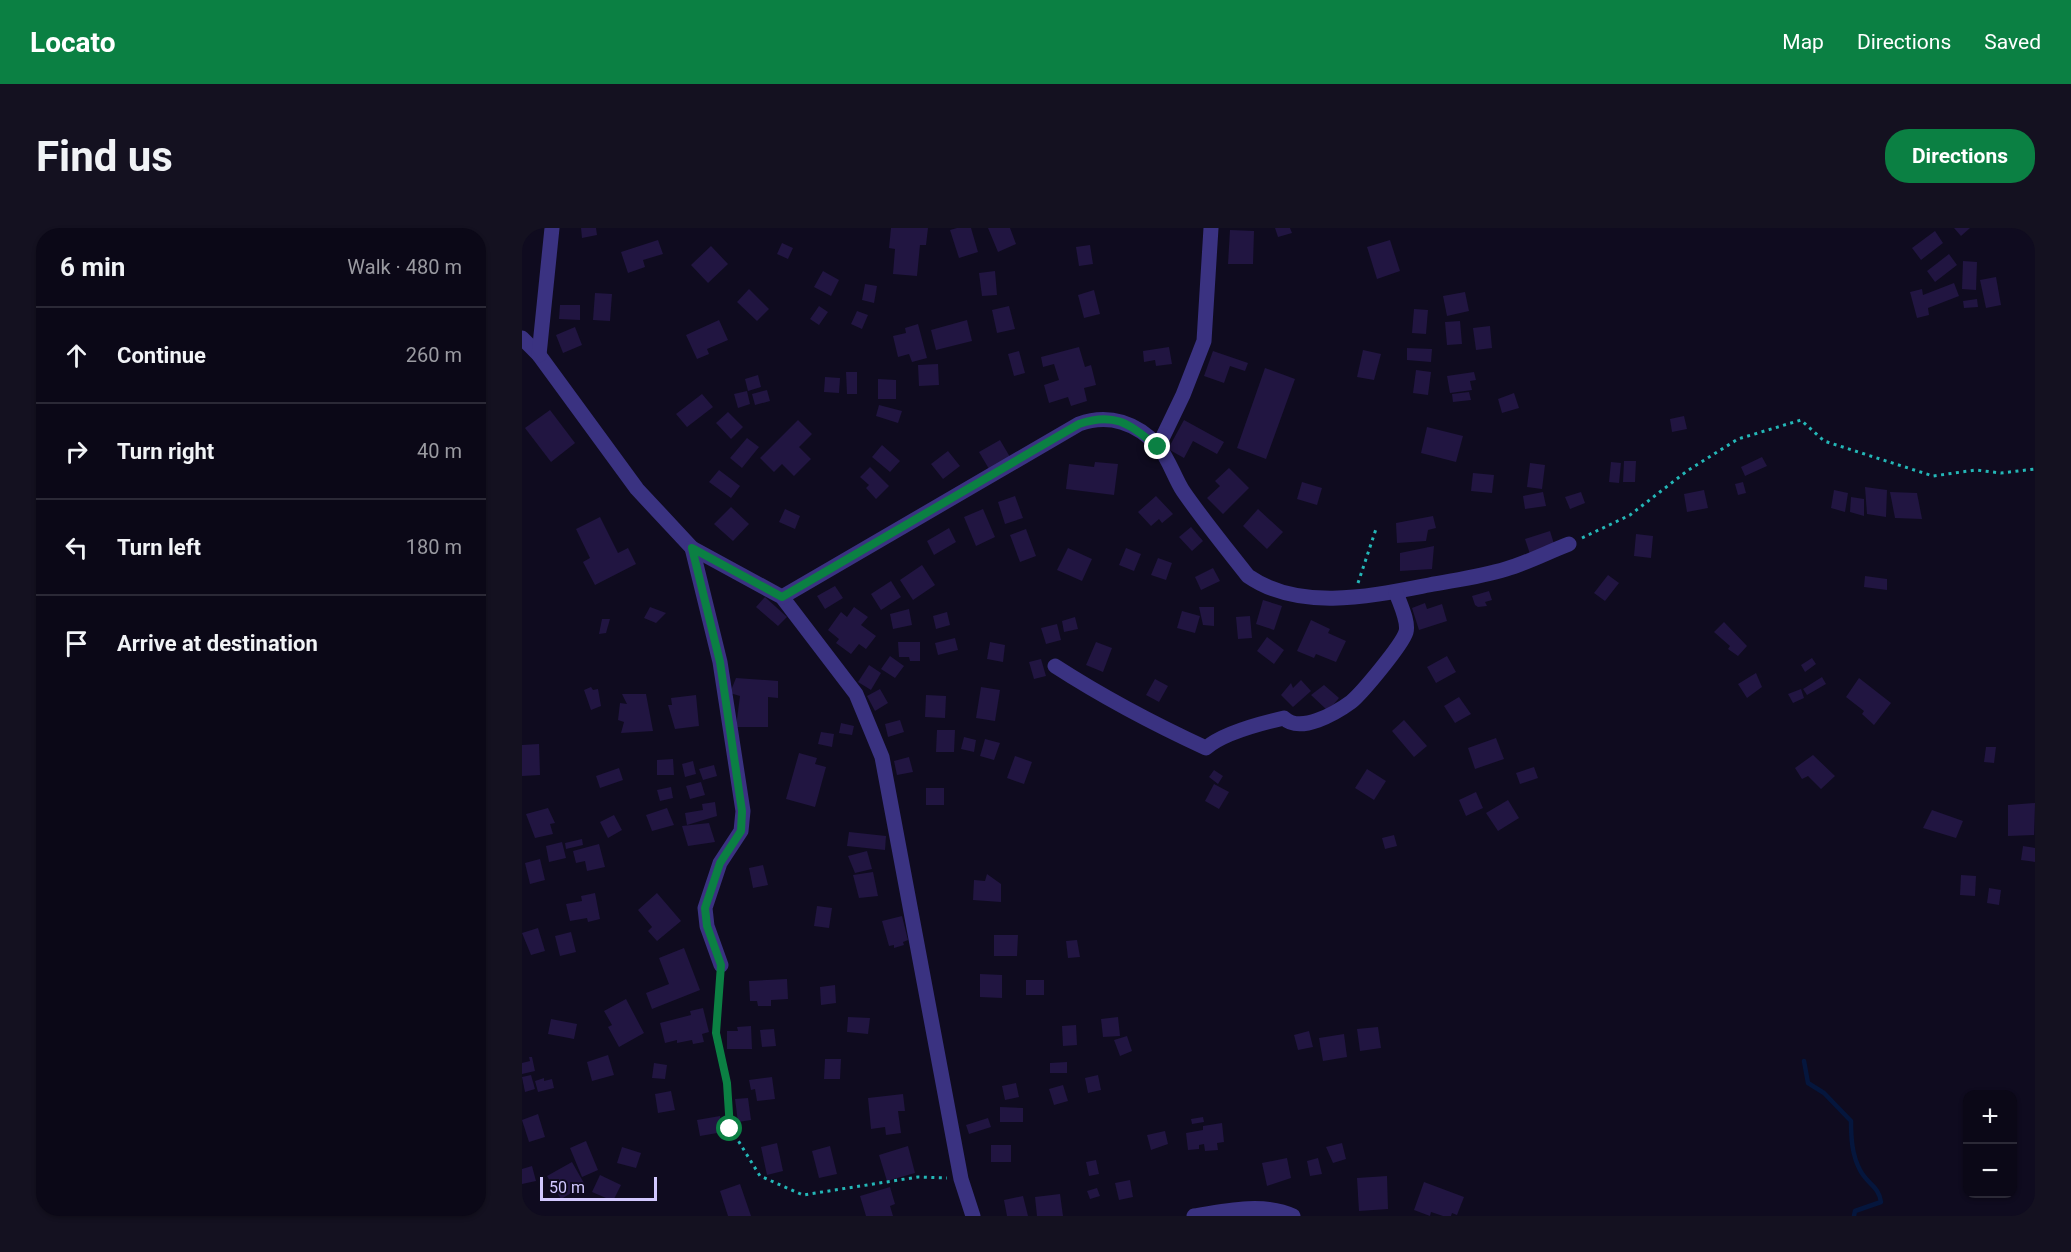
<!DOCTYPE html>
<meta charset="utf-8">
<style>
:root{--surface:#0b0817;--page:#141120;--text:#f1f3f6;--muted:#9a9aa1;--line:#2b2936;--accent:#0b8043}
body{margin:0;font-family:Roboto,sans-serif;background:var(--page);color:var(--text)}
.controls{position:absolute;right:18px;bottom:18px;display:grid;overflow:hidden;border-radius:12px;box-shadow:0 2px 4px #0004}
.controls button{width:54px;height:54px;display:grid;place-items:center;padding:0;border:0;border-bottom:2px solid var(--line);background:var(--surface);color:var(--text);font:30px sans-serif}
.scale{position:absolute;left:18px;bottom:15px;width:117px;box-sizing:border-box;padding-left:6px;border:3px solid #d2c8ff;border-top:0;font-size:16px;line-height:21px;white-space:nowrap;color:#d2c8ff;-webkit-text-stroke:4px #0f0b1f;paint-order:stroke}
.stop{position:absolute;width:18px;height:18px;margin:-14px;border:4px solid #0b8043;border-radius:50%;background:#fff}
.stop.end{background:#0b8043;border-color:#fff;box-shadow:0 2px 6px #0008}
.list{margin:0;padding:0;list-style:none}
h2{display:flex;justify-content:space-between;align-items:center;height:78px;margin:0;padding:0 24px;font-size:26px}
h2 small{font-size:20px;font-weight:400;color:var(--muted)}
.list li{display:grid;grid-template-columns:39px 1fr auto;gap:18px;align-items:center;box-sizing:border-box;height:96px;padding:0 24px;border-top:2px solid var(--line)}
.list b{display:block;font-size:22px;white-space:nowrap}
.list em{font-size:20px;font-style:normal;color:var(--muted)}
.icon{flex:none;width:33px;height:33px;fill:none;stroke:currentColor;stroke-width:2;stroke-linecap:round;stroke-linejoin:round}
.map{position:relative;flex:none;width:1513px;height:988px;overflow:hidden;border-radius:24px}
header{display:flex;align-items:center;gap:36px;box-sizing:border-box;height:84px;padding:0 30px;background:var(--accent);color:#fff}
header strong{font-size:28px}
nav{display:flex;gap:33px;margin-inline-start:auto;font-size:21px}
.intro{display:flex;align-items:center;justify-content:space-between;box-sizing:border-box;height:144px;padding:0 36px}
h1{margin:0;font-size:42px}
.button{padding:15px 27px;border-radius:24px;background:var(--accent);color:#fff;font-size:21px;font-weight:700}
main{display:flex;gap:36px;padding:0 36px}
aside{flex:1;background:var(--surface);border-radius:24px;box-shadow:0 2px 4px #0004}
.map>svg:first-child{display:block}
.lines{fill:none;stroke-linecap:round;stroke-linejoin:round}
.stream{stroke:#05163d;stroke-width:4.5}
.building{fill:#211541}
.path{stroke:#24b7b7;stroke-width:3;stroke-dasharray:3 4.5;stroke-linecap:butt}
.street{stroke:#3a3281;stroke-width:15}
.route{stroke:#0b8043;stroke-width:8}
</style>
<header>
<strong>Locato</strong>
<nav><a>Map</a><a>Directions</a><a>Saved</a></nav>
</header>
<div class="intro"><h1>Find us</h1><a class="button">Directions</a></div>
<main>
<aside>
<h2>6 min<small>Walk · 480 m</small></h2>
<ul class="list">
<li><svg class="icon" aria-label="ahead" viewBox="0 0 24 24"><path d="M12 20V5M6 11l6-6 6 6"/></svg><div><b>Continue</b></div><em>260 m</em></li>
<li><svg class="icon" aria-label="right" viewBox="0 0 24 24"><path d="M7 20v-9h11M14 6l5 5-5 5"/></svg><div><b>Turn right</b></div><em>40 m</em></li>
<li><svg class="icon" aria-label="left" viewBox="0 0 24 24"><path d="M17 20v-9H6M10 6l-5 5 5 5"/></svg><div><b>Turn left</b></div><em>180 m</em></li>
<li><svg class="icon" aria-label="arrive" viewBox="0 0 24 24"><path d="M6 21V4h12l-3 4 3 4H6"/></svg><div><b>Arrive at destination</b></div></li>
</ul>
</aside>
<div class="map">
<svg width="1513" height="988" viewBox="0 0 1513 988">
<rect width="100%" height="100%" fill="#0f0b1f"/>
<g class="lines">
<path class="stream" d="M1282,833L1286,855L1302,865L1329,893C1329,910 1330,927 1338,942C1345,956 1357,958 1359,974L1333,983L1332,988"/>
</g>
<g class="building">
<path d="M59,0H74L75,7L60,10Z"/>
<path d="M369,0H406L404,17H398L395,48L371,46L373,21L367,20Z"/>
<path d="M435,0H449L456,24L437,30L428,2Z"/>
<path d="M466,0H488L494,16L476,24Z"/>
<path d="M753,0H768L770,5L756,9Z"/>
<path d="M1432,0H1448L1439,8Z"/>
<path d="M708,2L732,3L731,36H706Z"/>
<path d="M1413,3L1421,15L1399,32L1390,20Z"/>
<path d="M136,12L141,26L121,32L123,39L106,45L99,24Z"/>
<path d="M868,12L878,43L855,51L845,19Z"/>
<path d="M260,15L271,20L266,31L255,26Z"/>
<path d="M568,17L571,36L557,38L554,19Z"/>
<path d="M189,18L206,36L186,55L169,37Z"/>
<path d="M1427,26L1435,37L1413,54L1405,43Z"/>
<path d="M1441,33L1455,34L1454,62L1440,61Z"/>
<path d="M301,43L317,52L309,68L292,59Z"/>
<path d="M473,43L475,67L460,68L457,45Z"/>
<path d="M1474,49L1479,77L1464,80L1458,52Z"/>
<path d="M1432,55L1437,68L1406,80L1407,87L1395,90L1388,64L1400,61L1401,67Z"/>
<path d="M343,56L355,58L352,75L340,72Z"/>
<path d="M227,61L247,81L235,93L215,74Z"/>
<path d="M572,62L578,86L562,90L556,67Z"/>
<path d="M943,64L947,83L925,88L921,68Z"/>
<path d="M73,65L90,66L88,93L71,92Z"/>
<path d="M1455,71L1456,79L1442,80L1441,73Z"/>
<path d="M38,77H58V92L37,91Z"/>
<path d="M297,78L306,84L297,97L288,91Z"/>
<path d="M487,78L493,101L475,105L470,82Z"/>
<path d="M892,81L906,82L904,106L890,105Z"/>
<path d="M335,83L346,87L340,101L329,96Z"/>
<path d="M197,92L206,112L185,121L187,126L175,131L164,107Z"/>
<path d="M445,92L450,113L414,122L409,102Z"/>
<path d="M938,93L940,116L925,117L923,94Z"/>
<path d="M396,96L405,130L390,134L387,126L376,129L371,108L384,105L383,100Z"/>
<path d="M968,98L970,120L954,122L951,100Z"/>
<path d="M53,99L60,117L41,125L34,107Z"/>
<path d="M557,119L563,139L569,137L574,157L562,160L565,173L549,178L546,169L527,175L522,157L537,152L532,136L521,139L519,129Z"/>
<path d="M647,119L650,136L634,138L633,132L622,134L621,123Z"/>
<path d="M885,120L910,121L909,134L885,132Z"/>
<path d="M841,122L859,126L852,152L835,149Z"/>
<path d="M497,123L503,145L492,148L486,126Z"/>
<path d="M691,123L726,135L723,143L708,138L702,155L682,148Z"/>
<path d="M416,136L417,157L397,158L396,137Z"/>
<path d="M743,140L773,151L744,231L715,220Z"/>
<path d="M894,142L909,144L906,167L891,165Z"/>
<path d="M324,144H335V166H325Z"/>
<path d="M952,144L954,152L948,153L950,162L928,165L925,148Z"/>
<path d="M236,147L239,159L226,163L223,151Z"/>
<path d="M303,149L318,150L317,165L302,164Z"/>
<path d="M356,151L374,152V171H356Z"/>
<path d="M245,162L248,173L233,177L230,166Z"/>
<path d="M225,163L228,176L216,180L212,166Z"/>
<path d="M947,164L949,172L931,174L930,166Z"/>
<path d="M992,165L997,180L980,185L976,171Z"/>
<path d="M180,166L191,179L165,199L154,186Z"/>
<path d="M357,177L380,183L376,195L354,188Z"/>
<path d="M28,182L53,215L29,234L3,200Z"/>
<path d="M206,184L221,199L209,211L194,195Z"/>
<path d="M1162,188L1165,201L1150,204L1148,191Z"/>
<path d="M276,192L290,206L277,219L289,231L272,248L260,236L252,244L238,230Z"/>
<path d="M662,192L702,214L695,226L671,213L662,230L646,221Z"/>
<path d="M905,199L941,208L934,234L899,225Z"/>
<path d="M225,210L237,219L220,240L208,230Z"/>
<path d="M478,212L488,229L467,241L457,224Z"/>
<path d="M360,217L378,233L368,244L350,229Z"/>
<path d="M426,223L438,238L421,251L409,236Z"/>
<path d="M1240,229L1245,238L1223,248L1219,239Z"/>
<path d="M1102,233H1114L1113,254H1101Z"/>
<path d="M573,234L596,236L592,267L544,261L547,236L572,239Z"/>
<path d="M1089,234L1099,235L1097,255L1087,254Z"/>
<path d="M1008,235L1023,237L1020,261L1005,259Z"/>
<path d="M348,239L367,258L354,271L344,260L347,257L338,249Z"/>
<path d="M707,240L727,260L701,286L685,270L698,258L693,253Z"/>
<path d="M197,242L218,258L209,270L187,254Z"/>
<path d="M951,245L972,247L970,265L949,263Z"/>
<path d="M780,254L800,260L795,277L775,271Z"/>
<path d="M1221,254L1224,265L1216,267L1213,256Z"/>
<path d="M1343,259L1365,262L1364,289L1345,286Z"/>
<path d="M1182,262L1186,280L1165,284L1162,266Z"/>
<path d="M1312,262L1326,265L1323,284L1309,280Z"/>
<path d="M1021,264L1024,278L1003,281L1001,268Z"/>
<path d="M1059,264L1063,275L1048,281L1043,269Z"/>
<path d="M1368,264L1395,265L1400,291L1373,290Z"/>
<path d="M493,268L501,290L483,296L476,274Z"/>
<path d="M634,268L651,286L640,295L637,291L629,298L616,284Z"/>
<path d="M1329,269L1342,271V288L1328,284Z"/>
<path d="M209,279L227,296L211,313L192,296Z"/>
<path d="M263,281L278,288L273,301L257,294Z"/>
<path d="M461,281L473,309L454,318L442,289Z"/>
<path d="M736,281L761,304L745,321L721,298Z"/>
<path d="M911,288L914,300L906,302L904,313L875,315L874,295Z"/>
<path d="M78,289L96,325L106,320L114,336L73,357L61,334L68,330L54,301Z"/>
<path d="M669,299L681,313L670,323L657,309Z"/>
<path d="M427,300L434,314L412,327L405,313Z"/>
<path d="M504,301L514,328L498,334L488,307Z"/>
<path d="M1028,303L1033,319L1008,326L1003,311Z"/>
<path d="M1114,306L1131,308L1129,330L1112,328Z"/>
<path d="M912,318L910,341L878,343V325Z"/>
<path d="M546,320L570,331L560,353L535,342Z"/>
<path d="M604,320L619,326L612,343L597,337Z"/>
<path d="M636,330L650,335L644,352L629,347Z"/>
<path d="M400,337L413,357L391,372L378,352Z"/>
<path d="M691,340L698,353L679,362L673,349Z"/>
<path d="M1086,347L1097,355L1083,373L1072,365Z"/>
<path d="M1343,348L1365,351V362L1342,359Z"/>
<path d="M369,353L379,369L359,382L349,366Z"/>
<path d="M313,358L321,370L303,381L295,368Z"/>
<path d="M967,363L970,372L963,374L965,378L956,379L953,377L950,368Z"/>
<path d="M243,369L265,389L256,398L234,379Z"/>
<path d="M741,372L760,378L752,402L734,396Z"/>
<path d="M903,375L905,381L920,376L925,393L897,402L890,380Z"/>
<path d="M128,379L144,385L134,395L122,390Z"/>
<path d="M332,379L346,389L339,397L354,408L344,421L337,416L329,426L314,415L317,411L306,402L319,384L325,389Z"/>
<path d="M677,379H692V398L681,397Z"/>
<path d="M387,381L390,397L371,401L368,386Z"/>
<path d="M660,383L678,388L673,405L655,400Z"/>
<path d="M425,384L428,397L414,401L411,388Z"/>
<path d="M728,388L730,410L716,411L714,389Z"/>
<path d="M553,389L556,401L542,404L540,393Z"/>
<path d="M80,391H88L84,405L77,406Z"/>
<path d="M789,392L808,401L806,405L824,413L814,434L794,426L792,430L775,423Z"/>
<path d="M1202,394L1225,418L1216,428L1206,421L1208,418L1192,404Z"/>
<path d="M535,396L539,412L524,416L519,400Z"/>
<path d="M745,409L762,422L752,436L735,423Z"/>
<path d="M433,410L436,422L416,427L413,415Z"/>
<path d="M376,414H398V433H388L387,429H377Z"/>
<path d="M468,414L483,417L481,434L465,431Z"/>
<path d="M574,414L590,420L581,444L564,437Z"/>
<path d="M368,428L382,438L373,450L359,441Z"/>
<path d="M925,428L934,444L914,455L905,439Z"/>
<path d="M1290,430L1294,436L1283,444L1279,437Z"/>
<path d="M519,431L524,448L512,451L507,434Z"/>
<path d="M347,437L359,445L349,462L336,454Z"/>
<path d="M1234,445L1240,459L1225,470L1216,456Z"/>
<path d="M1300,449L1304,456L1285,467L1281,461Z"/>
<path d="M214,450L256,453V470L246,469V499H214L218,468L208,465Z"/>
<path d="M1337,450L1369,475L1352,497L1340,486L1342,483L1324,469Z"/>
<path d="M633,451L646,458L637,474L624,467Z"/>
<path d="M779,452L789,463L771,479L759,467L769,455L771,460Z"/>
<path d="M802,457L817,470L806,483L789,467Z"/>
<path d="M69,459L71,462L76,461L79,478L69,482L62,462Z"/>
<path d="M459,459L478,462L473,493L454,490Z"/>
<path d="M358,461L366,475L353,483L345,468Z"/>
<path d="M1279,461L1282,470L1271,475L1266,466Z"/>
<path d="M100,466H124L131,503L99,505L102,494L96,492L98,475L105,476Z"/>
<path d="M174,467L177,498L153,501L146,477H150L149,470Z"/>
<path d="M404,467L424,468L423,490L403,489Z"/>
<path d="M937,469L949,486L933,495L922,478Z"/>
<path d="M378,492L382,504L366,509L363,496Z"/>
<path d="M882,492L905,518L892,529L870,503Z"/>
<path d="M319,495L332,498L330,507L317,505Z"/>
<path d="M415,502H433L432,524H414Z"/>
<path d="M299,504L312,506L310,519L296,516Z"/>
<path d="M442,509L454,512L452,524L439,521Z"/>
<path d="M974,510L982,531L953,541L946,520Z"/>
<path d="M463,511L478,515L472,532L458,528Z"/>
<path d="M17,516L18,547L0,548V517Z"/>
<path d="M1464,519H1474L1472,535L1462,534Z"/>
<path d="M277,525L295,530L293,536L304,539L293,579L264,571Z"/>
<path d="M1291,527L1313,548L1299,561L1286,548L1280,551L1273,540Z"/>
<path d="M493,528L510,534L502,556L485,550Z"/>
<path d="M387,529L391,544L375,547L372,533Z"/>
<path d="M151,531L152,547H135V532Z"/>
<path d="M171,533L174,546L163,549L160,536Z"/>
<path d="M192,537L195,548L181,552L177,541Z"/>
<path d="M1012,539L1016,550L998,556L994,545Z"/>
<path d="M97,540L101,552L78,560L74,548Z"/>
<path d="M845,541L864,553L852,572L833,560Z"/>
<path d="M692,542L701,548L696,556L687,549Z"/>
<path d="M179,554L183,567L168,571L164,558Z"/>
<path d="M692,556L707,564L697,581L683,573Z"/>
<path d="M149,559L151,570L138,573L135,562Z"/>
<rect x="404" y="560" width="18" height="17"/>
<path d="M954,564L961,580L944,588L937,572Z"/>
<path d="M986,572L997,590L976,603L964,585Z"/>
<path d="M193,574L195,588L165,597L163,585L181,582L180,576Z"/>
<path d="M1513,575L1512,607L1486,608V577Z"/>
<path d="M26,580L33,595L28,596L31,606L13,610L4,586Z"/>
<path d="M145,580L152,597L130,603L124,587Z"/>
<path d="M1410,582L1441,593L1434,610L1401,600Z"/>
<path d="M92,587L100,602L86,610L78,594Z"/>
<path d="M187,595L193,614L166,618L160,598Z"/>
<path d="M327,604L364,608L363,622L325,618Z"/>
<path d="M872,607L875,618L863,621L860,610Z"/>
<path d="M60,611L61,617L44,621L43,615Z"/>
<path d="M40,614L44,630L27,634L24,618Z"/>
<path d="M77,616L83,639L65,643L63,633L54,635L51,623Z"/>
<path d="M1501,618L1513,620V634L1499,632Z"/>
<path d="M345,623L350,641L333,645L326,628Z"/>
<path d="M18,631L23,652L8,656L3,635Z"/>
<path d="M241,637L246,657L231,660L227,640Z"/>
<path d="M351,644L356,668L337,670L331,647Z"/>
<path d="M465,646L479,656V674L451,672L452,652L463,653Z"/>
<path d="M1439,647L1454,648L1453,668L1438,667Z"/>
<path d="M1467,660L1479,662L1477,677L1465,675Z"/>
<path d="M73,665L78,691L66,694L65,690L48,693L44,676L60,673L59,668Z"/>
<path d="M135,665L159,693L135,713L126,703L130,699L116,682Z"/>
<path d="M295,678L310,680L307,700L292,698Z"/>
<path d="M380,688L386,712L381,714L382,717L372,720V717L367,718L360,693Z"/>
<path d="M16,700L23,723L9,727L0,705Z"/>
<path d="M49,704L54,724L38,728L33,708Z"/>
<path d="M472,707H496L495,728H472Z"/>
<path d="M555,712L558,729L546,730L544,713Z"/>
<path d="M162,720L178,762L130,781L124,765L147,756L137,730Z"/>
<path d="M458,746L480,747V770L458,769Z"/>
<path d="M265,751L266,771L249,772V778H236L235,773H228L227,753Z"/>
<rect x="504" y="752" width="18" height="15"/>
<path d="M313,757L314,775L299,777L298,759Z"/>
<path d="M104,771L122,805L97,819L86,799L90,797L82,783Z"/>
<path d="M181,780L187,804L180,806L182,814L171,816L170,812L155,815V812L143,815L138,795L169,787L168,783Z"/>
<path d="M326,789L348,790L346,806L325,804Z"/>
<path d="M596,789L598,808L581,809L579,791Z"/>
<path d="M29,791L55,796L52,811L26,806Z"/>
<path d="M554,797L555,817L541,818L540,798Z"/>
<path d="M229,798L230,821H205V803H216L215,799Z"/>
<path d="M856,799L859,820L838,823L835,801Z"/>
<path d="M252,801L254,818L240,819L238,802Z"/>
<path d="M787,803L791,819L776,822L772,807Z"/>
<path d="M822,806L825,829L801,833L797,810Z"/>
<path d="M605,808L610,823L598,828L592,812Z"/>
<path d="M86,827L92,847L70,853L65,834Z"/>
<path d="M7,829H10L13,843L0,846V835L8,833Z"/>
<path d="M303,831H319L318,851H302Z"/>
<path d="M545,834V845H528V835Z"/>
<path d="M132,835L145,837L143,851L130,850Z"/>
<path d="M9,847L13,861L3,864L0,849Z"/>
<path d="M576,847L579,862L566,865L563,850Z"/>
<path d="M250,849L253,871L235,873L233,861L229,862L227,852Z"/>
<path d="M22,850V853L30,851L32,860L16,864L13,853Z"/>
<path d="M494,855L497,869L483,872L480,858Z"/>
<path d="M541,857L546,873L532,877L527,861Z"/>
<path d="M149,863L153,882L136,885L133,866Z"/>
<path d="M381,866L383,883H376L379,905L364,907L363,899L349,901L346,870Z"/>
<path d="M226,870L229,892L216,894L213,871Z"/>
<path d="M478,879L501,880V894H478Z"/>
<path d="M16,886L23,909L7,914L0,892Z"/>
<path d="M198,888L201,904L178,908L175,892Z"/>
<path d="M681,889L682,894L670,896L669,891Z"/>
<path d="M466,890L469,899L447,906L444,897Z"/>
<path d="M700,895L702,914L695,915L696,922L683,923L682,916L677,917V921L666,922L664,905L681,902V898Z"/>
<path d="M643,903L646,916L629,922L625,907Z"/>
<path d="M64,913L76,942L60,949L48,920Z"/>
<path d="M255,915L261,943L245,947L239,919Z"/>
<path d="M820,915L824,931L811,935L804,919Z"/>
<rect x="469" y="917" width="20" height="17"/>
<path d="M308,918L315,946L297,950L290,923Z"/>
<path d="M386,918L393,945L365,953L357,927Z"/>
<path d="M100,919L119,925L114,940L95,935Z"/>
<path d="M765,930L769,950L745,958L740,935Z"/>
<path d="M796,930L800,946L788,948L785,933Z"/>
<path d="M574,932L577,946L567,948L564,934Z"/>
<path d="M50,934L63,957L39,971L25,948Z"/>
<path d="M10,938L14,953L0,956V941Z"/>
<path d="M78,947L99,957L91,973L70,964Z"/>
<path d="M865,948L866,981L837,983L835,950Z"/>
<path d="M608,952L611,969L597,972L593,955Z"/>
<path d="M902,954L942,969L935,987L930,985L929,988H921L909,984L908,988L892,982Z"/>
<path d="M218,956L229,988H206L198,963Z"/>
<path d="M368,959L373,976L368,978L371,988H344L338,968Z"/>
<path d="M575,960L578,968L568,971L565,963Z"/>
<path d="M538,966L541,988H515L513,969Z"/>
<path d="M501,968L506,988H485L482,972Z"/>
</g>
<g class="lines">
<g class="path">
<path d="M1060,310L1108,287L1165,243L1216,211L1279,192L1302,213L1411,248L1454,242L1479,245L1513,241"/>
<path d="M836,355L855,298"/>
<path d="M198,752L194,805L205,855L209,901L238,948L281,967L396,949L425,950"/>
</g>
<g class="street">
<path d="M0,110L17,127L115,261L170,320L260,369L334,466L360,529L439,951L451,988"/>
<path d="M17,127L30,0"/>
<path d="M636,219L661,167L682,113L689,0"/>
<path d="M170,320L198,434L221,583L219,603L198,635L183,680L185,698L199,737"/>
<path d="M260,369L557,196C587,185 615,195 636,218C647,231 652,249 661,263C681,292 704,320 726,348C778,384 850,368 907,357C933,352 958,349 984,341C1005,335 1026,324 1047,316"/>
<path d="M533,438C581,469 632,496 684,520C701,505 740,495 762,490C778,506 814,485 829,474C840,465 880,417 884,404C887,393 877,374 874,364"/>
<path d="M672,988C701,983 743,974 771,988"/>
</g>
</g>
<g class="lines">
<path class="route" d="M208,901L205,855L194,805L199,737L185,698L183,680L198,635L219,603L220,583L198,434L170,320L260,369L557,196C594,183 608,197 636,219"/>
</g>
</svg>
<div class="controls">
<button>+</button>
<button>−</button>
</div>
<div class="scale">50 m</div>
<div class="stop" style="left:208px;top:901px"></div>
<div class="stop end" style="left:636px;top:219px"></div>
</div>
</main>
